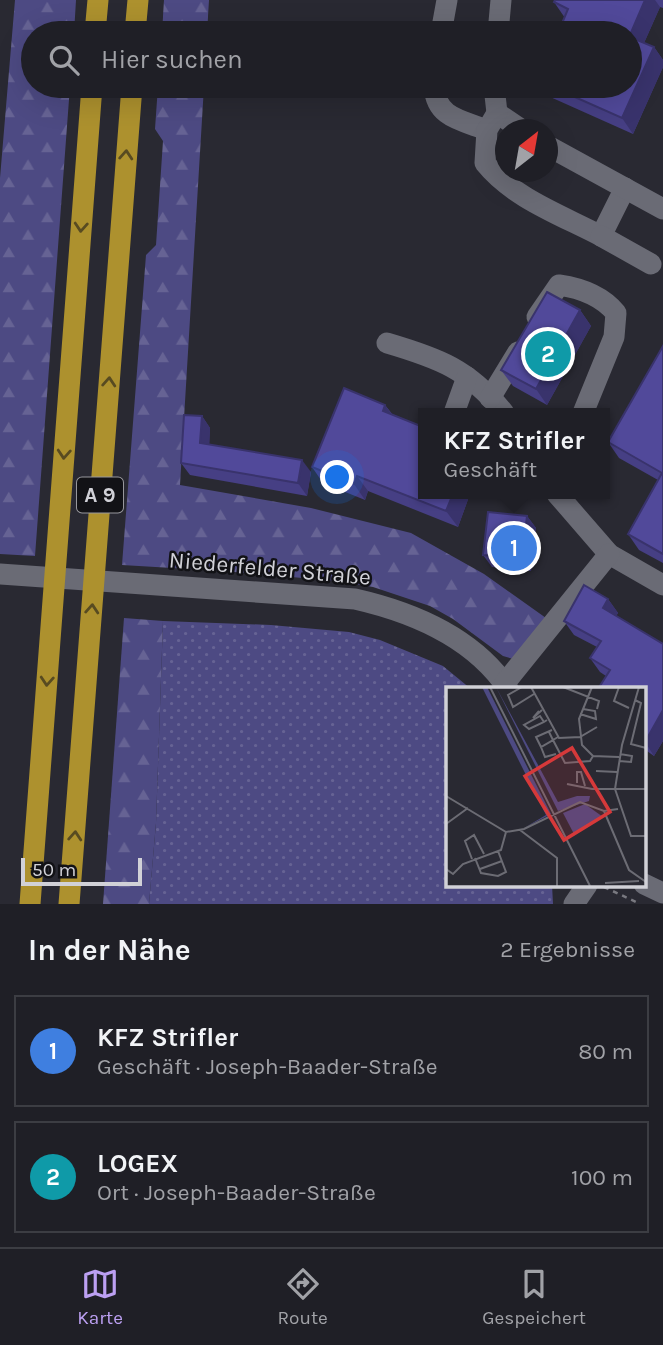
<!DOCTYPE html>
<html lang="de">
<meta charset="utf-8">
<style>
:root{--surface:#1f1f26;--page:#27272e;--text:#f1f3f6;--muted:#a1a2a7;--line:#3c3d43;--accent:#bca0f2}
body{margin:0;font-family:Karla,sans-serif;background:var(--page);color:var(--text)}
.compass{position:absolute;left:495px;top:119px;width:63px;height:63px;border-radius:50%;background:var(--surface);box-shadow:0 7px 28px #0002;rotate:31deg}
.scale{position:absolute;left:21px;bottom:18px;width:121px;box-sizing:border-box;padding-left:7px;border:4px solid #d1d1d7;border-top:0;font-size:19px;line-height:24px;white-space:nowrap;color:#d1d1d7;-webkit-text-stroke:5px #121216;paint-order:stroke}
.you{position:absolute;left:338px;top:478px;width:24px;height:24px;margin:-18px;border:5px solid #fff;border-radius:50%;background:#1a73e8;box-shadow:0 0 0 10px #1a73e833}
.badge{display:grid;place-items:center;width:46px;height:46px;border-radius:50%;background:var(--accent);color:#fff;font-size:23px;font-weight:700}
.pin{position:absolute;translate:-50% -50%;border:4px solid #fff;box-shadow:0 2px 7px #0006}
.popup{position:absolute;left:418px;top:408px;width:192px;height:91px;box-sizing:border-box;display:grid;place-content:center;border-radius:0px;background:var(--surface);filter:drop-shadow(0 2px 5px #0005);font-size:23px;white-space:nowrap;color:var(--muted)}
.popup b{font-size:26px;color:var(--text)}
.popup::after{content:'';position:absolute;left:50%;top:100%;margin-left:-14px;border:14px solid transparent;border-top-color:var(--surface)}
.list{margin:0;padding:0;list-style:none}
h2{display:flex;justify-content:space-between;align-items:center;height:91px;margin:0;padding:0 28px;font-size:30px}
h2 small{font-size:23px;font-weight:400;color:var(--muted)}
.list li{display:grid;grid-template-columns:46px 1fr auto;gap:21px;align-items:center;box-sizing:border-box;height:112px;margin:0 14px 14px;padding:0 14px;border:2px solid var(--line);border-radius:0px}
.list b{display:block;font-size:26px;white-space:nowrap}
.list p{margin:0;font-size:23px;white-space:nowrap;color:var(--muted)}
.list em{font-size:23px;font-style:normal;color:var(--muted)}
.icon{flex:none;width:38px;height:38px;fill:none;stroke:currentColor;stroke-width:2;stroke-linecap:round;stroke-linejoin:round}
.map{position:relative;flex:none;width:663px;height:904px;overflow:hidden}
.search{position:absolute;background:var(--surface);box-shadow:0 7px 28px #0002;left:21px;right:21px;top:21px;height:77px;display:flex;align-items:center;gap:18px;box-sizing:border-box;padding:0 24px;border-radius:38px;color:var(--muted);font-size:26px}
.sheet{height:343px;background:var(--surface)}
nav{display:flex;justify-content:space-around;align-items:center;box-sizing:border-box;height:98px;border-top:2px solid var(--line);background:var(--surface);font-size:19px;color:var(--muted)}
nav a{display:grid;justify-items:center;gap:4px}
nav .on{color:var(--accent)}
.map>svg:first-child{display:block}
.grass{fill:url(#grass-dots)}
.forest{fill:url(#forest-firs)}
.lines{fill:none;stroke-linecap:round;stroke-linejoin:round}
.path{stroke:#797980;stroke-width:2.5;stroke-dasharray:5 5;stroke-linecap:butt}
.minor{stroke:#6a6b75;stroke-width:21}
.highway{stroke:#ad912e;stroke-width:21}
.wall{fill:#463f84}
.shaded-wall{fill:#39336c}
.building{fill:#51499a;stroke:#39336c;stroke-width:2}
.oneway{stroke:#584b21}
.labels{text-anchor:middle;stroke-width:5;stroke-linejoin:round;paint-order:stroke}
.shield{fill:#121216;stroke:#98989d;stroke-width:2}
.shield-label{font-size:21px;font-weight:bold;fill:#d1d1d7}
.street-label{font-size:23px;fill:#d1d1d7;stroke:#121216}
.inset-road{fill:none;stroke:#6c6c74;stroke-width:2}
.view{fill:#d6393a;fill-opacity:0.15;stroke:#d6393a;stroke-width:3.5}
.inset-edge{fill:none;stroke:#d1d1d7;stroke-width:3.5}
</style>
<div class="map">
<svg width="663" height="904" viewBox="0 0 663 904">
<defs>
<pattern id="grass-dots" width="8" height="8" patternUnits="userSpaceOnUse" patternTransform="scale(1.75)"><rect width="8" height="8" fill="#4d4a83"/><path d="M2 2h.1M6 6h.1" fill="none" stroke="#666394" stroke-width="1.8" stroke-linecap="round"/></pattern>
<pattern id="forest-firs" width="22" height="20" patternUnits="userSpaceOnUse" patternTransform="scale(1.75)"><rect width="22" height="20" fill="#4d4a83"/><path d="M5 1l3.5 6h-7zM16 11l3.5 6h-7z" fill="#666394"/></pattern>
</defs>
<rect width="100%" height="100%" fill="#292932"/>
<path class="grass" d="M163,621L271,625L349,632L380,640L443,666L471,689H448V885H552L553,904H149L156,823Z"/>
<g class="forest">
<path d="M15,0H76L74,33H33V86H70L35,556L0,554V178Z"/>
<path d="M164,0H209L207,33H162Z"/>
<path d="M158,86H204L180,485L311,508L411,533L484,574L546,618L513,659L503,656L453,619L430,606L373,587L337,581L223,571L122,565L146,255L156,245L163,141L155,129Z"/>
<path d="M124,618L163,621L156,823L149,904H103Z"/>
</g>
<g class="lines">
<path class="path" d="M604,887L636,902"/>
<g class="minor">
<path d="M441,33L447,0"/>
<path d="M498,33L501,0"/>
<path d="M434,86C436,118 461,120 487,130"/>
<path d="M494,86L497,113L522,130"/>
<path d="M497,113L487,130L485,163C513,198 561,215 601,236L625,188"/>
<path d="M548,146L663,209"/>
<path d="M601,236L651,264"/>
<path d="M537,317L559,285C580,288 602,296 616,313L614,337L583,413"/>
<path d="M387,343C438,358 469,369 504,413"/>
<path d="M490,398L518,352"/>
<path d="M454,413L467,377"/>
<path d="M557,494L609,554L663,585"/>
<path d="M0,574L355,599C412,612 474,638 508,689"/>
<path d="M505,683L609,554"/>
<path d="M644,884L663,893"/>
<path d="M574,904L587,885"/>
</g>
<g class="highway">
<path d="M95,33L98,0"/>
<path d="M135,33L138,0"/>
<path d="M30,904L92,86"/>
<path d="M69,904L132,86"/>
</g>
</g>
<g class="wall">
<path d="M555,0H663V8L660,7L644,43L654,47L663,60V67L633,134L548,96L541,86H630L565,18L554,2Z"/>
<path d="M580,310L591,326L547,405L513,386L501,370Z"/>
<path d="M663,346V563L639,550L628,534L658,480L619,458L608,442Z"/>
<path d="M385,405L393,415L423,494H470L458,527L368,491L365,500L323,483L312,467Z"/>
<path d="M202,416L210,428L209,444L311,472L307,496L190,475L181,463Z"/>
<path d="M527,516L536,528L531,571L492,567L483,555Z"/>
<path d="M608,599L618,613L616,616L663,644V741L654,756L644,749V689L606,676L600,672L590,658L597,647L574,635L564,621Z"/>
</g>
<g class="shaded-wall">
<path d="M645,0H655L660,7L640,52L630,37V35Z"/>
<path d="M654,47L663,60V67L633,134L622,118Z"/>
<path d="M580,310L591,326L547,405L536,389Z"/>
<path d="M385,405L396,420L383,411Z"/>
<path d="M202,416L210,428L209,455L200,443Z"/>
<path d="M302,460L311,472L307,496L298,483Z"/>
<path d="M357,476L368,491L365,500L354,484Z"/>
<path d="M453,494H470L458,527L446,511Z"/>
<path d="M527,516L536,528L531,571L522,559Z"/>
<path d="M608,599L618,613L613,622L603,608Z"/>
<path d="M663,710V741L654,756L645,742Z"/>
</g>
<g class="building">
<path d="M555,0H645L630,35V33H558L568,9L554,2Z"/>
<path d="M630,37L654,47L622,118L550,86H630Z"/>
<path d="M547,292L580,310L536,389L501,370Z"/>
<path d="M663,346V554L628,534L662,473L608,442Z"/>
<path d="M344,388L385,405L383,411L423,427V494H453L446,511L357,476L354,484L312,467Z"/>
<path d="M184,415L202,416L200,443L302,460L298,483L181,463Z"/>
<path d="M488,512L527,516L522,559L483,555Z"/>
<path d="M584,585L608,599L603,608L663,644V710L645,742L644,741V689H598L610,670L590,658L601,641L564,621Z"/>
</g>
<defs><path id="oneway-chevron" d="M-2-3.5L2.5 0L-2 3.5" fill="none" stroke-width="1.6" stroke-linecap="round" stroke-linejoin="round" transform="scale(1.75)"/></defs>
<g class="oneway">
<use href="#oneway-chevron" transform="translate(126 155) rotate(-86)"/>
<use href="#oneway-chevron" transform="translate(81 227) rotate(94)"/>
<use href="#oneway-chevron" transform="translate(109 382) rotate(-86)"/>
<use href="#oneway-chevron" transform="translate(64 454) rotate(94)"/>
<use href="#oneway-chevron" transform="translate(92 609) rotate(-86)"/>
<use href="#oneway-chevron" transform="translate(47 681) rotate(94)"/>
<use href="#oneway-chevron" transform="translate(75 836) rotate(-86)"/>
</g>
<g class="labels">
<rect class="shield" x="77" y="477.5" width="46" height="35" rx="5"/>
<g class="shield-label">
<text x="100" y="502">A 9</text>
</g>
<g class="street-label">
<text transform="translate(270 568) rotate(5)" y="8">Niederfelder Straße</text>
</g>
</g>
<g transform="translate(446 687)">
<rect width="200" height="200" fill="#292932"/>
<path d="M139,117L157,130L128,147L117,126Z" fill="#4d4a83"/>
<path d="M36,0H41L105,127L78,141L100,128ZM50,0L112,115L131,109H144L143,114L112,124Z" fill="#4d4a83"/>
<path class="inset-road" d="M44,0L144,199M76,0L62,8L67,20L88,7M85,0L113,51L134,50L151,40M117,0L153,14L151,22M146,0L133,32L136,58L147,69L173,70M173,0L168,14L183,21M193,0L176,58L169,102L185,149H200M189,13L195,16L185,57L200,61M93,24L87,31L96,23M134,27L150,32L149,24L137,22M98,35L94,29L78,38L83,42L98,35L101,33M103,45L107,53L95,60L90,50L106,43M112,50L107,53L119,76L144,74L147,69M95,60L99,70L110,67M173,74L185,75L186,69L174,67M150,84L171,85M131,96V85H135L139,99M121,97L146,102H200M0,109L60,145L78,142L134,115L158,124L172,122M158,124L183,183L200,195M0,137L22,121M74,143L111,171V199M29,171L35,186L52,189L60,185L52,164M26,172L19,154L28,148L38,167M0,182L7,187L17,177L55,163L60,145M34,182L56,174M159,196L193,194"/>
<path class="view" d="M126,61L164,125L118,153L79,89Z"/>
<rect width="200" height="200" class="inset-edge"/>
</g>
</svg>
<svg class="compass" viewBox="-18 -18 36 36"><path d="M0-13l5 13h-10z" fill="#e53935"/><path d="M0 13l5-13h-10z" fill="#a1a2a7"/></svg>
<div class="scale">50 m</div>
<div class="you"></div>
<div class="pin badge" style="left:514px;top:548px;background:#3f7fe0">1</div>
<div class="popup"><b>KFZ Strifler</b>Geschäft</div>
<div class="pin badge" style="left:548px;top:354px;background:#0f9aa8">2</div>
<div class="search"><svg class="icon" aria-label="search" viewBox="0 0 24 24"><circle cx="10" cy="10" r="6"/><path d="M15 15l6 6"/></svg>Hier suchen</div>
</div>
<section class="sheet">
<h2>In der Nähe<small>2 Ergebnisse</small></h2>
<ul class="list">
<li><span class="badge" style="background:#3f7fe0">1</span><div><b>KFZ Strifler</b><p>Geschäft · Joseph-Baader-Straße</p></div><em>80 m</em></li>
<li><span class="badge" style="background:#0f9aa8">2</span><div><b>LOGEX</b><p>Ort · Joseph-Baader-Straße</p></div><em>100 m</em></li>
</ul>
</section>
<nav>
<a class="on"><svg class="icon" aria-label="map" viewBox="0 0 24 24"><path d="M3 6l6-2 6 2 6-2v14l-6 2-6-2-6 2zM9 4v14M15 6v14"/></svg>Karte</a>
<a><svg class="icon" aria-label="directions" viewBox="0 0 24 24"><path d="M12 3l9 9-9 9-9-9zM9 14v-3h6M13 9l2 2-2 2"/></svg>Route</a>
<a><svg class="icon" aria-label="saved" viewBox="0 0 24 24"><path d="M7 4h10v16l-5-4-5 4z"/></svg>Gespeichert</a>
</nav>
